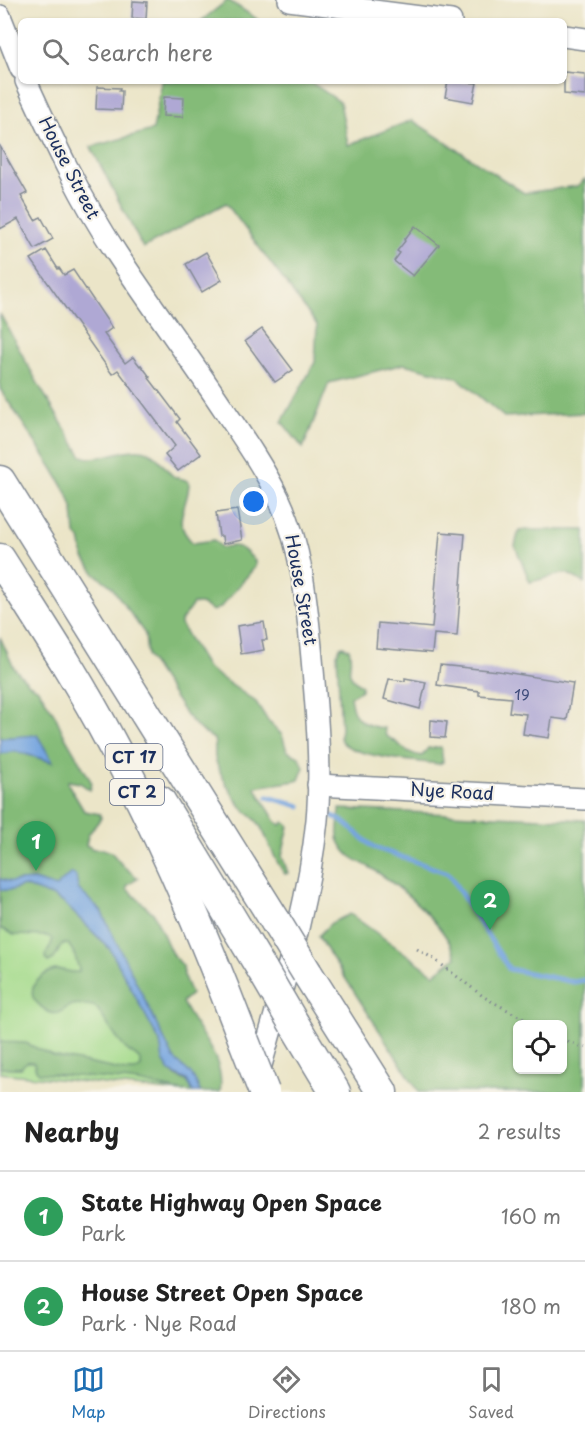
<!DOCTYPE html>
<meta charset="utf-8">
<style>
:root{--surface:#fff;--page:#f6f6f6;--text:#222;--muted:#767676;--line:#e0e0e0;--accent:#1f6fb2}
body{margin:0;font-family:"Playpen Sans",sans-serif;background:var(--page);color:var(--text)}
.controls{position:absolute;right:18px;bottom:18px;display:grid;overflow:hidden;border-radius:9px;box-shadow:0 2px 4px #0004}
.controls button{width:54px;height:54px;display:grid;place-items:center;padding:0;border:0;border-bottom:2px solid var(--line);background:var(--surface);color:var(--text);font:30px sans-serif}
.you{position:absolute;left:254px;top:502px;width:21px;height:21px;margin:-15px;border:4px solid #fff;border-radius:50%;background:#1a73e8;box-shadow:0 0 0 9px #1a73e833}
.badge{display:grid;place-items:center;width:39px;height:39px;border-radius:50%;background:var(--accent);color:#fff;font-size:20px;font-weight:700}
.pin{position:absolute;translate:-50% -50px;filter:drop-shadow(0 2px 3px #0008)}
.pin::after{content:'';position:absolute;top:32px;width:21px;height:18px;background:inherit;clip-path:polygon(0 0,100% 0,50% 100%)}
.list{margin:0;padding:0;list-style:none}
h2{display:flex;justify-content:space-between;align-items:center;height:78px;margin:0;padding:0 24px;font-size:26px}
h2 small{font-size:20px;font-weight:400;color:var(--muted)}
.list li{display:grid;grid-template-columns:39px 1fr auto;gap:18px;align-items:center;box-sizing:border-box;height:90px;padding:0 24px;border-top:2px solid var(--line)}
.list b{display:block;font-size:22px;white-space:nowrap}
.list p{margin:0;font-size:20px;white-space:nowrap;color:var(--muted)}
.list em{font-size:20px;font-style:normal;color:var(--muted)}
.icon{flex:none;width:33px;height:33px;fill:none;stroke:currentColor;stroke-width:2;stroke-linecap:round;stroke-linejoin:round}
.map{position:relative;flex:none;width:585px;height:1092px;overflow:hidden}
.search{position:absolute;background:var(--surface);box-shadow:0 2px 4px #0004;left:18px;right:18px;top:18px;height:66px;display:flex;align-items:center;gap:15px;box-sizing:border-box;padding:0 21px;border-radius:9px;color:var(--muted);font-size:22px}
.sheet{height:258px;background:var(--surface)}
nav{display:flex;justify-content:space-around;align-items:center;box-sizing:border-box;height:84px;border-top:2px solid var(--line);background:var(--surface);font-size:16px;color:var(--muted)}
nav a{display:grid;justify-items:center;gap:3px}
nav .on{color:var(--accent)}
.map>svg:first-child{display:block}
.green{fill:#a5db8c;stroke:#608575;stroke-width:1.5}
.forest{fill:#84bb78;stroke:#50756b;stroke-width:1.5;fill-rule:evenodd}
.water{fill:#76a5df;stroke:#486a9e;stroke-width:1.5}
.lines{fill:none;stroke-linecap:round;stroke-linejoin:round}
.stream{stroke:#76a5df;stroke-width:5}
.building{fill:#afa8d4}
.minor-casing{stroke:#838a93;stroke-width:24}
.highway-casing{stroke:#838a93;stroke-width:33}
.path{stroke:#838a93;stroke-width:3;stroke-dasharray:1.5 4.5;stroke-linecap:butt}
.minor{stroke:#fff;stroke-width:21}
.highway{stroke:#fff;stroke-width:30}
.highway-bridge-casing{stroke:#838a93;stroke-width:33;stroke-linecap:butt}
.highway-bridge{stroke:#fff;stroke-width:30}
.labels{text-anchor:middle;stroke-width:4.5;stroke-linejoin:round;paint-order:stroke}
.number-label{font-size:15px;fill:#404d7c}
.shield{fill:#f7f3e8;stroke:#5d6a87;stroke-width:1.5}
.shield-label{font-size:16px;font-weight:bold;fill:#1b2f5e}
.street-label{font-size:18px;fill:#1b2f5e;stroke:#f7f3e8}
</style>
<div class="map">
<svg width="585" height="1092" viewBox="0 0 585 1092">
<rect width="100%" height="100%" fill="#f7f3e8"/>
<filter id="ink" filterUnits="userSpaceOnUse"><feTurbulence type="fractalNoise" baseFrequency=".0167" numOctaves="2"/><feDisplacementMap in="SourceGraphic" scale="12" xChannelSelector="R" yChannelSelector="G"/><feConvolveMatrix kernelMatrix="1 2 1 2 8 2 1 2 1" color-interpolation-filters="sRGB"/></filter>
<filter id="wash" filterUnits="userSpaceOnUse"><feTurbulence type="fractalNoise" baseFrequency=".008" numOctaves="4" result="noise"/><feDisplacementMap in="SourceGraphic" scale="24" xChannelSelector="R" yChannelSelector="G"/><feGaussianBlur stdDeviation="1.35" result="paint"/><feColorMatrix in="noise" values="0 0 0 0 0 0 0 0 0 0 0 0 0 0 0 0 0 1.4 0 .05"/><feComposite in="paint" operator="in"/></filter>
<g filter="url(#wash)">
<rect width="100%" height="100%" fill="#ebe5c8"/>
<path class="green" d="M0,757L183,1092L0,1073Z"/>
<g class="forest">
<path d="M228,0L257,19L258,21H201Z"/>
<path d="M162,81H309L340,102L348,145L412,120L524,193L578,186L585,179V413L504,417L458,378L404,364L329,383L303,448L282,422L315,362L317,325L226,203L143,248L91,147L153,130Z"/>
<path d="M0,314L41,389L81,455C94,464 122,448 140,450C156,451 162,465 172,475C176,479 184,478 189,482C189,509 169,519 193,543L214,540L222,548C238,542 245,550 255,561V567L220,608L213,611L201,604H193L181,621V625L207,668L256,702L268,721L282,735L287,751L299,757L304,767L299,780L296,781L255,787L276,822L281,825L284,822L289,826L282,856L288,873L285,874C273,859 269,840 259,824C254,817 245,812 239,804C230,791 219,773 215,758C214,752 216,746 214,739L200,730L186,715L147,656L145,634L111,586L95,574L84,558L80,539L75,534L73,510L67,493L53,469L0,389Z"/>
<path d="M519,530H585V583L566,573L530,582L515,546Z"/>
<path d="M0,637L14,668L29,684L37,688L42,695L55,715L63,733L92,783L90,790L80,783L68,781V784L84,811L100,814L101,818L88,835L86,845L93,849H103L111,852L123,866L138,878L127,886V889L154,914L171,952L183,966L184,977L191,994L182,1002C196,1032 226,1057 220,1092H200C193,1072 188,1072 174,1059L101,912L78,889L76,882L70,874L56,887L33,880L11,882L0,879V753L15,751L52,762L31,736L0,738Z"/>
<path d="M343,646L349,649C355,668 340,671 362,686L361,690L350,697C353,720 363,726 384,728L386,736C401,743 403,753 422,756L428,748L441,747L443,762L439,764C419,762 355,757 342,742C339,738 340,734 341,729L337,654L340,647Z"/>
<path d="M340,809L585,820V1092H419L318,936L331,923L350,914L434,974L456,957C445,924 402,888 374,870C357,859 348,860 339,841C335,833 340,818 340,809ZM518,1024H562V1070H518Z"/>
<path d="M24,886L52,896L64,903L110,949L160,1042C162,1053 164,1066 173,1074C183,1082 188,1077 193,1092C174,1092 157,1085 138,1082C105,1078 72,1076 39,1073L36,1070L34,1063C27,1060 25,1063 21,1068H0V1042L26,1043L53,1056L126,1071H135L141,1067C142,1057 134,1056 127,1050C115,1038 106,1022 96,1007C90,1005 78,1004 72,1005C64,1007 61,1016 51,1013C45,1011 35,1002 33,997C29,984 45,972 55,970C64,968 70,974 79,972V969L73,951L68,944H62L54,959L48,962L45,959C45,951 53,946 52,939L48,936L14,935L0,928V890H12Z"/>
</g>
<g class="water">
<path d="M37,735L53,762L15,751L0,754V738Z"/>
<path d="M70,874H73L76,876L78,889L101,911L174,1059C188,1072 193,1072 200,1092H193L187,1080L172,1073L168,1068L163,1060L160,1042L110,949L64,903L52,896L24,886L12,890H0V879L11,882L33,880L56,887Z"/>
</g>
<g class="lines">
<g class="stream">
<path d="M268,797L300,806"/>
<path d="M333,816L345,823L373,847L448,873L509,969L574,982L585,980"/>
</g>
</g>
<g id="blocks">
<g class="building">
<path d="M133,1L147,2L146,19L132,18Z"/>
<path d="M564,72L585,74V96L564,94Z"/>
<path d="M448,81L477,83L473,102L445,97Z"/>
<path d="M97,87L120,88L119,91H122L121,110L96,109Z"/>
<path d="M164,97L184,98L183,117L163,116Z"/>
<path d="M0,146L27,193L21,196L35,220L41,217L53,239L35,249L18,219L0,229Z"/>
<path d="M415,226L439,245L413,276L394,261L400,253L397,251L405,241L404,240Z"/>
<path d="M46,250L58,269L59,268L64,275L73,270L112,328L104,334L125,363L133,357L140,366L141,365L150,377L149,378L180,419L177,422L201,454L178,471L165,455L175,446L118,370L112,374L31,259Z"/>
<path d="M206,252L222,280L202,292L186,264Z"/>
<path d="M262,329L293,370L275,382L245,341Z"/>
<path d="M237,510L242,540L223,544L222,536H219L216,513Z"/>
<path d="M440,532L465,534L457,636L434,634L432,653L376,648L378,623L432,628Z"/>
<path d="M264,622L267,640H262L264,650L241,654L237,626Z"/>
<path d="M440,665L498,671L573,683L567,720L552,718L549,738L523,734L526,714L509,712L511,698L479,695V691L437,685Z"/>
<path d="M405,678L426,682L420,709L384,699L389,679L405,681Z"/>
<path d="M431,720L447,722L445,738L430,737Z"/>
</g>
</g>
</g>
<g filter="url(#ink)">
<use href="#blocks" fill-opacity="0" stroke="#838a93" stroke-width="1.5"/>
<g class="lines">
<g class="minor-casing">
<g id="minor">
<path d="M289,0L451,21"/>
<path d="M0,16L21,69"/>
<path d="M564,36L585,39"/>
<path d="M26,81C53,140 81,200 117,254C152,307 190,358 225,411C244,439 264,468 279,499C301,545 306,597 311,647C316,704 322,763 317,820C308,909 280,995 257,1080"/>
<path d="M318,785L585,799"/>
</g>
</g>
<g class="highway-casing">
<g id="highway">
<path d="M0,481L276,922"/>
<path d="M0,559C38,619 78,679 111,742C163,838 205,938 244,1041"/>
<path d="M160,801L263,971"/>
<path d="M307,973L382,1092"/>
<path d="M294,1024L335,1092"/>
</g>
</g>
<g class="path">
<path d="M417,949L434,959L484,997L533,1024"/>
<path d="M562,1039L585,1048"/>
</g>
<use href="#minor" class="minor"/>
<use href="#highway" class="highway"/>
<g class="highway-bridge-casing">
<g id="highway-bridge">
<path d="M276,922L307,973"/>
<path d="M263,971L294,1024"/>
<path d="M244,1041L264,1092"/>
</g>
</g>
<use href="#highway-bridge" class="highway-bridge"/>
</g>
</g>
<g class="labels">
<g class="number-label">
<text x="522" y="700">19</text>
</g>
<g class="shield">
<rect x="105.5" y="744" width="57" height="26" rx="4.5"/>
<rect x="110" y="779" width="54" height="26" rx="4.5"/>
</g>
<g class="shield-label">
<text x="134" y="763">CT 17</text>
<text x="137" y="798">CT 2</text>
</g>
<g class="street-label">
<text transform="translate(69 168) rotate(63)" y="6">House Street</text>
<text transform="translate(301 590) rotate(80)" y="6">House Street</text>
<text transform="translate(452 792) rotate(3)" y="6">Nye Road</text>
</g>
</g>
</svg>
<div class="controls">
<button><svg class="icon" aria-label="locate" viewBox="0 0 24 24"><circle cx="12" cy="12" r="6"/><path d="M12 2v4M12 18v4M2 12h4M18 12h4"/></svg></button>
</div>
<div class="you"></div>
<div class="pin badge" style="left:36px;top:871px;background:#2e9e5b">1</div>
<div class="pin badge" style="left:490px;top:930px;background:#2e9e5b">2</div>
<div class="search"><svg class="icon" aria-label="search" viewBox="0 0 24 24"><circle cx="10" cy="10" r="6"/><path d="M15 15l6 6"/></svg>Search here</div>
</div>
<section class="sheet">
<h2>Nearby<small>2 results</small></h2>
<ul class="list">
<li><span class="badge" style="background:#2e9e5b">1</span><div><b>State Highway Open Space</b><p>Park</p></div><em>160 m</em></li>
<li><span class="badge" style="background:#2e9e5b">2</span><div><b>House Street Open Space</b><p>Park · Nye Road</p></div><em>180 m</em></li>
</ul>
</section>
<nav>
<a class="on"><svg class="icon" aria-label="map" viewBox="0 0 24 24"><path d="M3 6l6-2 6 2 6-2v14l-6 2-6-2-6 2zM9 4v14M15 6v14"/></svg>Map</a>
<a><svg class="icon" aria-label="directions" viewBox="0 0 24 24"><path d="M12 3l9 9-9 9-9-9zM9 14v-3h6M13 9l2 2-2 2"/></svg>Directions</a>
<a><svg class="icon" aria-label="saved" viewBox="0 0 24 24"><path d="M7 4h10v16l-5-4-5 4z"/></svg>Saved</a>
</nav>
